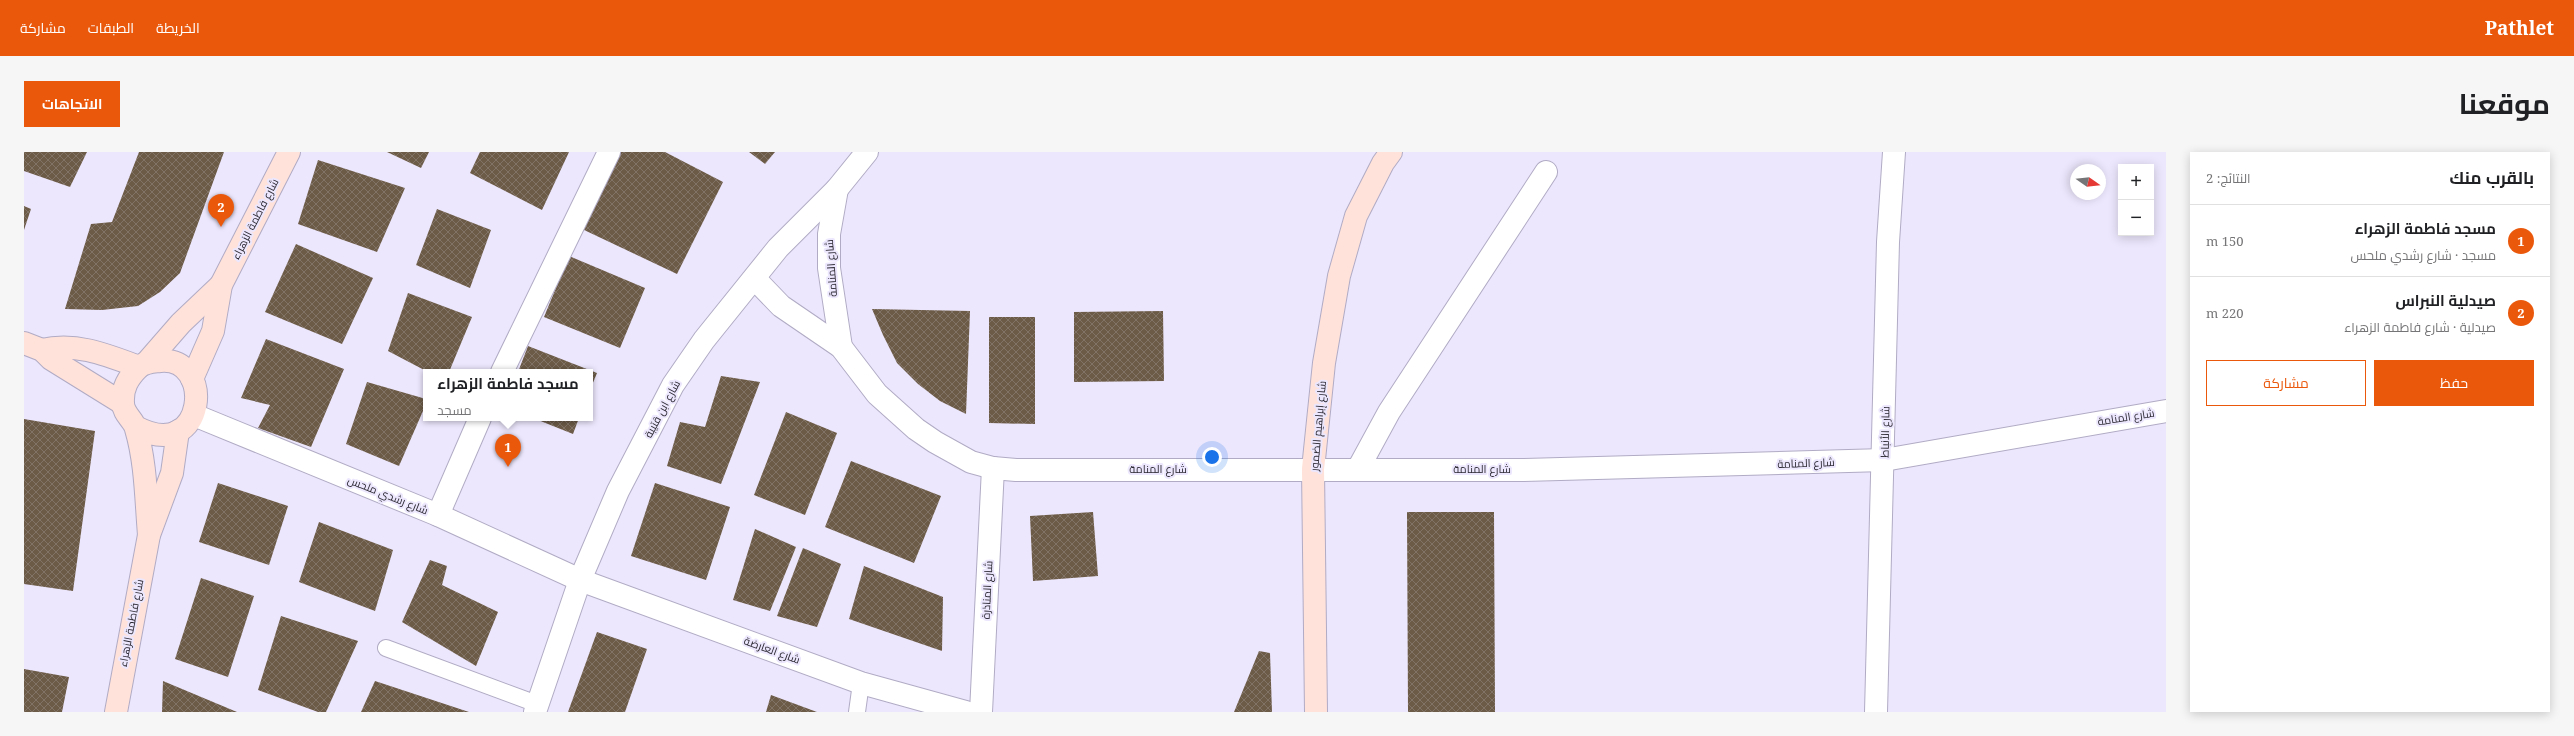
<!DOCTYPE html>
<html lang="ar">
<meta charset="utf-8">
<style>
:root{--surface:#fff;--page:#f6f6f6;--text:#202124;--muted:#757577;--line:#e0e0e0;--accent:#ea580c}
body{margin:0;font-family:"Noto Serif",Cairo,serif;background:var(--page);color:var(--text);direction:rtl}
.controls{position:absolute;right:12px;top:12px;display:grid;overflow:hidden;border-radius:0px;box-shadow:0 2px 10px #0003}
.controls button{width:36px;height:36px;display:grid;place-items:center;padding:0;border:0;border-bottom:1px solid var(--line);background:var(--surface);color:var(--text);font:20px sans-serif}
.compass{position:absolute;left:2046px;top:12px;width:36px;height:36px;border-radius:50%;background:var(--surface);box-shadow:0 2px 10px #0003;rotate:104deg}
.you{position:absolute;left:1188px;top:305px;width:14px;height:14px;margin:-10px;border:3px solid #fff;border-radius:50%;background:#1a73e8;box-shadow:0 0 0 6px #1a73e833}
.badge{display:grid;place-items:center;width:26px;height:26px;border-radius:50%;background:var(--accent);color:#fff;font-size:13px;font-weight:700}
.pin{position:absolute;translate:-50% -33px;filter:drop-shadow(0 1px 2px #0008)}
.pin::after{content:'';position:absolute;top:21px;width:14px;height:12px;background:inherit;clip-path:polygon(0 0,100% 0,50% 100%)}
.popup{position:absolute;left:399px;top:217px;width:170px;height:52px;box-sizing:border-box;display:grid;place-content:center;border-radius:0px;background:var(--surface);filter:drop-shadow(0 1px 3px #0005);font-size:13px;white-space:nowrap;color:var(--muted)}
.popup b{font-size:15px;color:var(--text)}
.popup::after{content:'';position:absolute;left:50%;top:100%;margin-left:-8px;border:8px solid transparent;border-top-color:var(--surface)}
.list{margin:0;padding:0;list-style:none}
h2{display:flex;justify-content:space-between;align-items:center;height:52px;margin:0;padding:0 16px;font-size:17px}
h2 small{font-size:13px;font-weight:400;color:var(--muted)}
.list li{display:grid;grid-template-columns:26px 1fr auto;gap:12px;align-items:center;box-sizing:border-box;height:72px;padding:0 16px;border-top:1px solid var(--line)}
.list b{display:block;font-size:15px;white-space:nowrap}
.list p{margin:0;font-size:13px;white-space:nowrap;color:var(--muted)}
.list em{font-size:13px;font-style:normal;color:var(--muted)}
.actions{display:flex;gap:8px;padding:12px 16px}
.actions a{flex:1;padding:9px 0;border:1px solid var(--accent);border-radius:0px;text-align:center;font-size:14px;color:var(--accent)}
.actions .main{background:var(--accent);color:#fff}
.map{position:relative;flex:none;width:2142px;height:560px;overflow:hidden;direction:ltr;border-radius:0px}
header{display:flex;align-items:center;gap:24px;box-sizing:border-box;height:56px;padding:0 20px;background:var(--accent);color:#fff}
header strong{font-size:19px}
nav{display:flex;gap:22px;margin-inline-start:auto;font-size:14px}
.intro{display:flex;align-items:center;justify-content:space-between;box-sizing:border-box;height:96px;padding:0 24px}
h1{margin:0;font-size:28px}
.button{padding:10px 18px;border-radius:0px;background:var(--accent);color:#fff;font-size:14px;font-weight:700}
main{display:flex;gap:24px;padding:0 24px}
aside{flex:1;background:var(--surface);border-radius:0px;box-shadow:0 2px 10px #0003}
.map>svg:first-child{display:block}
.building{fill:url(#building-cross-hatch)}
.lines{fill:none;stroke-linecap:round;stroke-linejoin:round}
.lane-casing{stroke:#b1abc5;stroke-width:18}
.street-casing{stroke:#b1abc5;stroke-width:24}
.secondary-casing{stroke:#b1abc5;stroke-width:24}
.lane{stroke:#fff;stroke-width:16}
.street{stroke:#fff;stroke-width:22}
.secondary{stroke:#ffe2d9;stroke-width:22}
.labels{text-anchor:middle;stroke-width:4;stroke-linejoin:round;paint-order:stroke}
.street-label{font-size:11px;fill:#2c2933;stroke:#ede7fd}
</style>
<header>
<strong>Pathlet</strong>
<nav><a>الخريطة</a><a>الطبقات</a><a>مشاركة</a></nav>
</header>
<div class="intro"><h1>موقعنا</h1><a class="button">الاتجاهات</a></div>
<main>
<aside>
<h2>بالقرب منك<small>النتائج: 2</small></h2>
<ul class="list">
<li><span class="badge">1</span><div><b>مسجد فاطمة الزهراء</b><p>مسجد · شارع رشدي ملحس</p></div><em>150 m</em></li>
<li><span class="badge">2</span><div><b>صيدلية النبراس</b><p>صيدلية · شارع فاطمة الزهراء</p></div><em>220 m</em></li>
</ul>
<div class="actions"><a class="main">حفظ</a><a>مشاركة</a></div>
</aside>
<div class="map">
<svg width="2142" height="560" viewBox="0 0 2142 560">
<defs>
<pattern id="building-cross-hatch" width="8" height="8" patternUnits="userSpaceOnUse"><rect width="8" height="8" fill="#6c5b47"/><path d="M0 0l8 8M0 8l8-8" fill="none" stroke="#817466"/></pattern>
</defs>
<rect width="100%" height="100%" fill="#ede7fd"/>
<g class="building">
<path d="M0,0H63L46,35L0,19Z"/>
<path d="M115,0H200L156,121L136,140L114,154L78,158L41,157L67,72L88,70Z"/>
<path d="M363,0H405L397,16Z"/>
<path d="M456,0H545L518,58L446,21Z"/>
<path d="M593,0H641L699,30L653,122L558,77Z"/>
<path d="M725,0H751L741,12Z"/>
<path d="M294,8L381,36L353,100L274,72Z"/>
<path d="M0,54L7,57L0,78Z"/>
<path d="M413,57L467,78L446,136L392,113Z"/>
<path d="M272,92L349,126L318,192L241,160Z"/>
<path d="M545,104L621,136L596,196L520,165Z"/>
<path d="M384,141L448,165L425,220H404L364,199Z"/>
<path d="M848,157L946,159L942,262L916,249L894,232L873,211L859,183Z"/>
<path d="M1139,159L1140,229L1050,230V160Z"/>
<path d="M965,165H1011V272L965,271Z"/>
<path d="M242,187L320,217L287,295L234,276L246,253L217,246Z"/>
<path d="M504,194L573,221L566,238V220H494Z"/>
<path d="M697,224L736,230L697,332L643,314L656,270L681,275Z"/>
<path d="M343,230L402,247V252L375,314L322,292Z"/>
<path d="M762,260L813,281L781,363L730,343Z"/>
<path d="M509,266H555L549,282Z"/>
<path d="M0,267L71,279L49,439L0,432Z"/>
<path d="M827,309L917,344L890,411L801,375Z"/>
<path d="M194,331L264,354L245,413L175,390Z"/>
<path d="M631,331L706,355L682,428L607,404Z"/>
<path d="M1069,360L1074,424L1009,429L1006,364Z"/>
<path d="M1383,360H1470L1471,560H1384Z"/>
<path d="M295,370L369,398L351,459L275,430Z"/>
<path d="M731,377L772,395L746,459L709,448Z"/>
<path d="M779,396L817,412L793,475L753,464Z"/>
<path d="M406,408L423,414L418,433L474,460L452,514L378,470Z"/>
<path d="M840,414L919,445L918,499L825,467Z"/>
<path d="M177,426L230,444L204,525L151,507Z"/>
<path d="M257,464L334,489L302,560H294L234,538Z"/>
<path d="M573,480L623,497L601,560H544Z"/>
<path d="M1235,499L1246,501L1248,560H1210Z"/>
<path d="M0,517L45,525L38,560H0Z"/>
<path d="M139,529L213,560H138Z"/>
<path d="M351,529L445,560H337Z"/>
<path d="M747,543L793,560H742Z"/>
</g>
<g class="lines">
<g class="lane-casing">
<g id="lane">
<path d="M362,496L513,552"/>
<path d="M833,560L837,531"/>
</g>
</g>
<g class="street-casing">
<g id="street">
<path d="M813,37L805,82V116L817,195"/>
<path d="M731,127L757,154L817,195L853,242L892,277L911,290L947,310L969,316L992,318H1499L1860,308L2142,259"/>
<path d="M478,220L585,0"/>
<path d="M170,263L414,363L556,428L837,531L942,560"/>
<path d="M1334,317L1365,260L1522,20"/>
<path d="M414,363L456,266"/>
<path d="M511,560L556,428L594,339L649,233L680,188L754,96L813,37L843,0"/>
<path d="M957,560L969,316"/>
<path d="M1852,560L1864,90L1870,0"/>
</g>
</g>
<g class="secondary-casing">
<g id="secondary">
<path d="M0,191L18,198L27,207L98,251"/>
<path d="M18,198C52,190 83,203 115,215"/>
<path d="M123,210L157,171L197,133"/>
<path d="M168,227L189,179L197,133L265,0"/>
<path d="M112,275C183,313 191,203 136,209C128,210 120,210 114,216C104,226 98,236 99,251C99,262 110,268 112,277C122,311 122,348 125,383"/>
<path d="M92,560L125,383L148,321L154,279"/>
<path d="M1292,560L1289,317L1300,211L1315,124L1332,64L1359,11L1367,0"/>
</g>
</g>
<use href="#lane" class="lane"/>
<use href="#street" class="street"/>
<use href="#secondary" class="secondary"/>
</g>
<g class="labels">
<g class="street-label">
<text transform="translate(231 67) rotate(-63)" y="4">شارع فاطمة الزهراء</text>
<text transform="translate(807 116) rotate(-94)" y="4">شارع المنامة</text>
<text transform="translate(638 257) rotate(-62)" y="4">شارع ابن قتيبة</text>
<text transform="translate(2102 265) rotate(-9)" y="4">شارع المنامة</text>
<text transform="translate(1294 274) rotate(-85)" y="4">شارع إبراهيم الضمور</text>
<text transform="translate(1861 280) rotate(-89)" y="4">شارع الأنباط</text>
<text transform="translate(1782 311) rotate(-2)" y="4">شارع المنامة</text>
<text x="1134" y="321">شارع المنامة</text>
<text x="1458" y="321">شارع المنامة</text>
<text transform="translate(364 343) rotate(22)" y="4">شارع رشدي ملحس</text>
<text transform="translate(963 438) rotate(-87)" y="4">شارع المناذرة</text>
<text transform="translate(107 471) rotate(-79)" y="4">شارع فاطمة الزهراء</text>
<text transform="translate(748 498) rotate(20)" y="4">شارع العارضة</text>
</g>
</g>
</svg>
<div class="controls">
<button>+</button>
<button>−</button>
</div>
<svg class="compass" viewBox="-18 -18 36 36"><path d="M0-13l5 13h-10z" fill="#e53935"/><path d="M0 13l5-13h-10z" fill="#757577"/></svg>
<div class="you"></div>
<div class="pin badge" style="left:484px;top:315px">1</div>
<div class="popup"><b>مسجد فاطمة الزهراء</b>مسجد</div>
<div class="pin badge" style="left:197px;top:75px">2</div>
</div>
</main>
